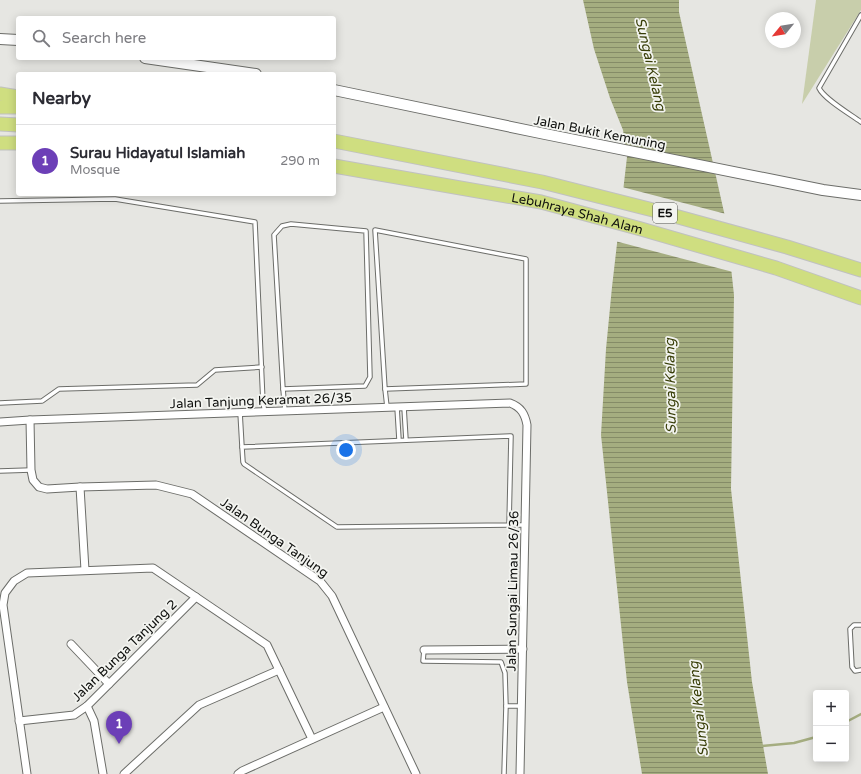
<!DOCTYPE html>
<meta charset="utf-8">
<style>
:root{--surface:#fff;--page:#f2f2f3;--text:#2b2b33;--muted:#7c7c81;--line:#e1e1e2;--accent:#6c3fb7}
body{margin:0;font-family:"Varela Round",sans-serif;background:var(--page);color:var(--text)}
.controls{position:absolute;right:12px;bottom:12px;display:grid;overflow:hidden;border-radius:4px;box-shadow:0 2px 10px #0003}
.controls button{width:36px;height:36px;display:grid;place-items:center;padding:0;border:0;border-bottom:1px solid var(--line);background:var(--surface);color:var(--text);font:20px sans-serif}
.compass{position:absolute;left:765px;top:12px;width:36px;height:36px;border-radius:50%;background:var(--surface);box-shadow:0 2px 10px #0003;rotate:240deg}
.you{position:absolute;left:346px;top:450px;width:14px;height:14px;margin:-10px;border:3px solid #fff;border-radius:50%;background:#1a73e8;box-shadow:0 0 0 6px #1a73e833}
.badge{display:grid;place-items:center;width:26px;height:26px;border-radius:50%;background:var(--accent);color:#fff;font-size:13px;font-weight:700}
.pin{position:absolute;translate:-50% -33px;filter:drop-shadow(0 1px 2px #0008)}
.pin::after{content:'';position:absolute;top:21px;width:14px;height:12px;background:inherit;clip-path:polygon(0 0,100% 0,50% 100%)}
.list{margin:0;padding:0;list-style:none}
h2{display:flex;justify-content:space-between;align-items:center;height:52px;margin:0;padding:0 16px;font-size:17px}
h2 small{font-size:13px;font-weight:400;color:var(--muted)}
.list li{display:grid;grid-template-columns:26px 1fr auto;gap:12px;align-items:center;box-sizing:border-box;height:72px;padding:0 16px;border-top:1px solid var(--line)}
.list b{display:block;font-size:15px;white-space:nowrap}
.list p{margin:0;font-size:13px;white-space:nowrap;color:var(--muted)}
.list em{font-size:13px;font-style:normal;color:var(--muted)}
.icon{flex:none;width:22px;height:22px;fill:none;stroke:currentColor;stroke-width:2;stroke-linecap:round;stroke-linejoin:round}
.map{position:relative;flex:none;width:861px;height:774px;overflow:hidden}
.search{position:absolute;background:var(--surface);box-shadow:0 2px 10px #0003;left:16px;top:16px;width:320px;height:44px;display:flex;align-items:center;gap:10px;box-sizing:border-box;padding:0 14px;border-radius:4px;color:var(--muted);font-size:15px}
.panel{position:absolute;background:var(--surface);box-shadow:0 2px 10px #0003;left:16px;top:72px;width:320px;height:124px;border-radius:4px}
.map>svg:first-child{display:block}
.grass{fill:#c8ceab}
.water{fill:url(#water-rules)}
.pier{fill:#e6e6e2}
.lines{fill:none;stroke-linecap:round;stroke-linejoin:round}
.stream{stroke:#a5ad80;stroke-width:2.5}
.service-casing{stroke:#6c6d69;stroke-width:5.5}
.minor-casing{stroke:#6c6d69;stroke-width:9}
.secondary-casing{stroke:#6c6d69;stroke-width:12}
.motorway-casing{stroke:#c0c1c0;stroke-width:15}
.service{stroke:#fff;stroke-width:3.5}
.minor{stroke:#fff;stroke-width:7}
.secondary{stroke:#fff;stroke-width:10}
.motorway{stroke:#cfde80;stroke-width:13}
.labels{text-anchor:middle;stroke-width:3.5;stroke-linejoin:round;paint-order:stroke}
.shield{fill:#f3f4f0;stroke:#535451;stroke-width:1}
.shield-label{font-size:12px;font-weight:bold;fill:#0e0f0d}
.street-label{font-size:13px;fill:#0e0f0d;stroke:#f3f4f0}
.water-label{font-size:14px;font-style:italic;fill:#383e08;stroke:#f3f4f0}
</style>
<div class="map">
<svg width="861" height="774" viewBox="0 0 861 774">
<defs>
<pattern id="water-rules" width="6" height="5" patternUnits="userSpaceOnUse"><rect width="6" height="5" fill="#a5ad80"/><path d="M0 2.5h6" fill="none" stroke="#858b67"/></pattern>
</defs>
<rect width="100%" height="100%" fill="#e6e6e2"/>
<path class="grass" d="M816,0H861V10L802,104Z"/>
<path class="water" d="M583,0H679V12L726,221L734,295L731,489L752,682L768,774H642L627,682L601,435L606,349L612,287L627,157L623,130L610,98L594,49Z"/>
<path class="pier" d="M622,187L726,214L733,272L615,241Z"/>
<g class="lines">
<g class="stream">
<path d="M846,722L861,714"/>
<path d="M761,746L794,743L816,737"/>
</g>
<g class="service-casing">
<g id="service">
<path d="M861,15L819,88C824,99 850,114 861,122"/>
<path d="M0,201L115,199L255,222L263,403L265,412"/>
<path d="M291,224L366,231L370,377L365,386L283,389L274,235L282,226Z"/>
<path d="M375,230L526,259V384L385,389Z"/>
<path d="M283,389L285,411"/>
<path d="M385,389L387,407"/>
<path d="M0,403L42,401L59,389L197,385L215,370L262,367"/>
<path d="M397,407L399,440"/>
<path d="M404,407L406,440"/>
<path d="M240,412L242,447"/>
<path d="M511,436L509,525L337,527L244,464L243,462L242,447Z"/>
<path d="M0,471L31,470"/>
<path d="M509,525H525"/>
<path d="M861,625H854L850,629L852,667L855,671L861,670"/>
<path d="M424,650L423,661L501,662L505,673L506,706"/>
<path d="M504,774L506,706H522"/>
</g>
</g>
<g class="minor-casing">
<g id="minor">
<path d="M30,420L31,470L33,480L39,487L47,489L80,487L156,485L192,494L320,581L332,596L416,774"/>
<path d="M0,422L30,420L510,403C521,407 525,414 527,425L520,774"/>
<path d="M80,487L85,570"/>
<path d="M71,644L109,684"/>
<path d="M424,650L523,649"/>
<path d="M87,706L94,721L103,774"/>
<path d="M19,721L74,715L87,706L196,597"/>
<path d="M27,774L3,605L5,593L14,581L27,573L153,568L267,645L312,739"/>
<path d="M124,774L199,705L279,670"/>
<path d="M238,774L242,771L384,707"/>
</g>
</g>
<g class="secondary-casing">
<g id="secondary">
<path d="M0,39L18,40"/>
<path d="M145,58L256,74"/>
<path d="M334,90L545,134L823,190L861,195"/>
</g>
</g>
<g class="motorway-casing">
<g id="motorway">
<path d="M0,94L18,97"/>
<path d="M0,107H18"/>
<path d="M0,124L18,125"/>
<path d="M334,141L542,182L653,210L787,247L861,270"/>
<path d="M0,143H18"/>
<path id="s1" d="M334,166L541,202L641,229L776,268L861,298"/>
</g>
</g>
<use href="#service" class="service"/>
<use href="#minor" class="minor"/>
<use href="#secondary" class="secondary"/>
<use href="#motorway" class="motorway"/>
</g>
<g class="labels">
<rect class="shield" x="653" y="203" width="24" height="20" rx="3"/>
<g class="shield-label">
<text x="665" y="217">E5</text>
</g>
<g class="street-label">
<text transform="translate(600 132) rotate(11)" y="5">Jalan Bukit Kemuning</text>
<text dy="5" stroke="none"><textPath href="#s1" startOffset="248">Lebuhraya Shah Alam</textPath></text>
<text transform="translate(261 400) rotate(-2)" y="5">Jalan Tanjung Keramat 26/35</text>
<text transform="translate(275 537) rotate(35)" y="5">Jalan Bunga Tanjung</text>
<text transform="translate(512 591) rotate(-89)" y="5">Jalan Sungai Limau 26/36</text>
<text transform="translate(124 650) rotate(-44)" y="5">Jalan Bunga Tanjung 2</text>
</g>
<g class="water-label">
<text transform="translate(651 64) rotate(77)" y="5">Sungai Kelang</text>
<text transform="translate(670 386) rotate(-91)" y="5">Sungai Kelang</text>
<text transform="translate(698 709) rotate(-96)" y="5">Sungai Kelang</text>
</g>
</g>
</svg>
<div class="controls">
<button>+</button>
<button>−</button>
</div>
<svg class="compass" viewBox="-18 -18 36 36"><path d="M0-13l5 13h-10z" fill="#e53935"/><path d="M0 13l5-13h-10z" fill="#7c7c81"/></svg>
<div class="you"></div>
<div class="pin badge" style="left:119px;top:744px">1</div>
<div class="search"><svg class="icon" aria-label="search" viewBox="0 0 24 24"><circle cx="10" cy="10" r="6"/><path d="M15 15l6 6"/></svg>Search here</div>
<section class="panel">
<h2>Nearby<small></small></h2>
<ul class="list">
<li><span class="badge">1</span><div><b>Surau Hidayatul Islamiah</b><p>Mosque</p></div><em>290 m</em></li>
</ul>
</section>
</div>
